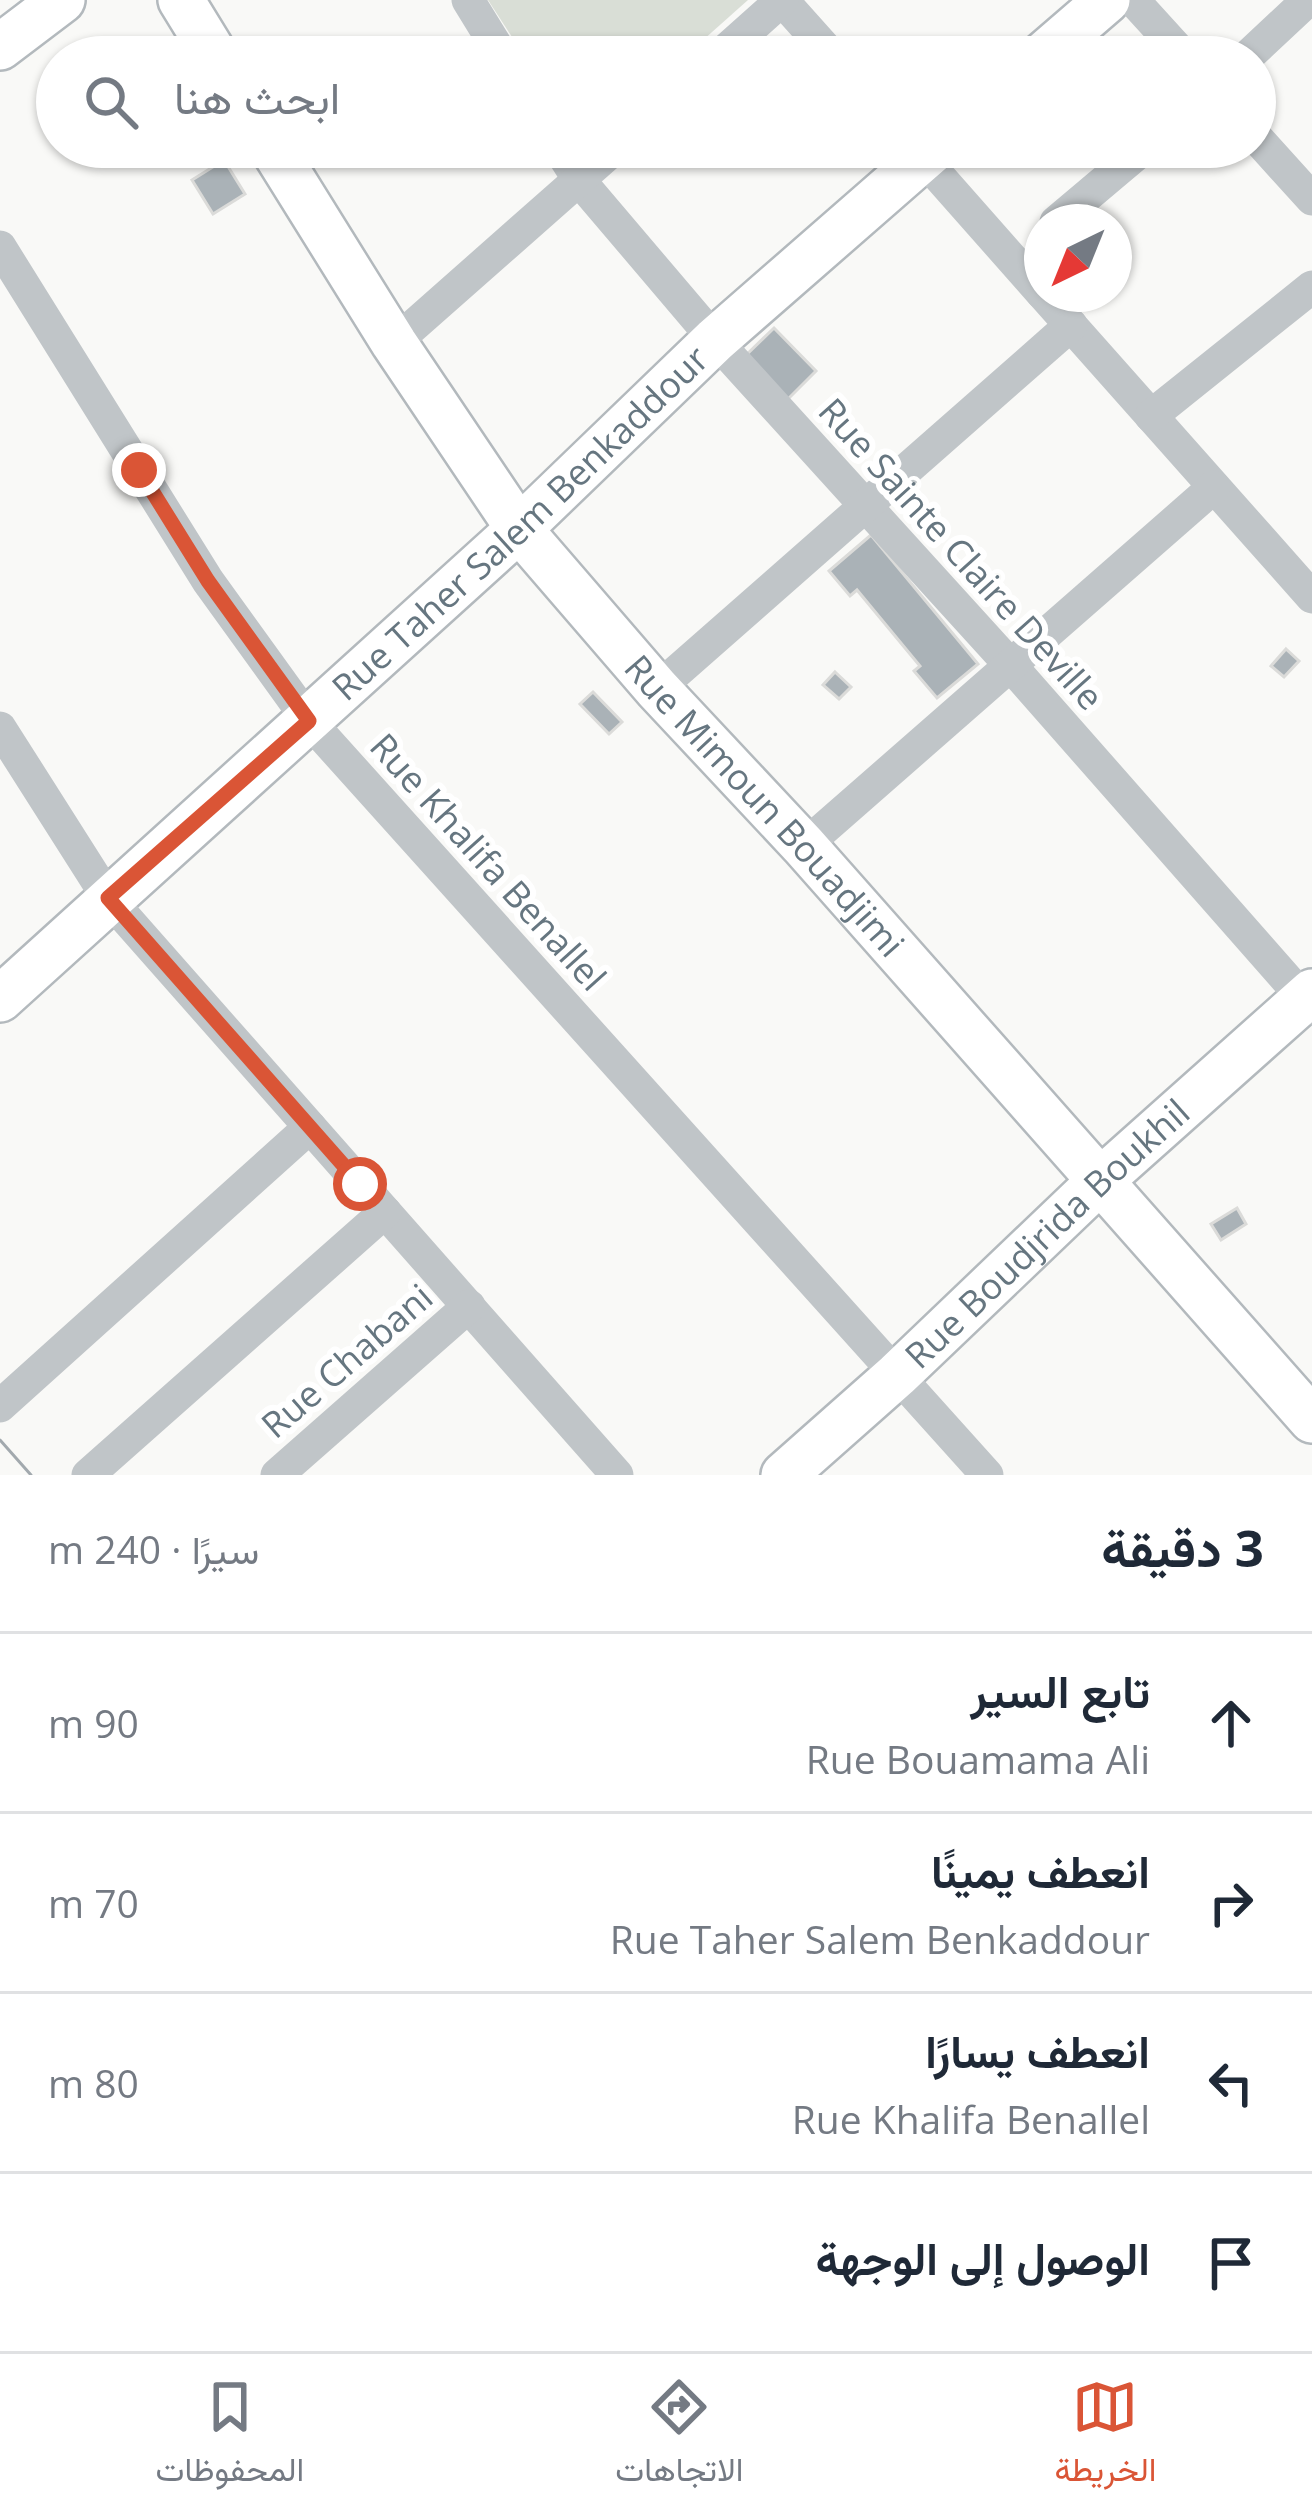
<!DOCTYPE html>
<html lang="ar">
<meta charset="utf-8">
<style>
:root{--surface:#fff;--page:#f2f2f3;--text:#1f2937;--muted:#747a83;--line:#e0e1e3;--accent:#da5536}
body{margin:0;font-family:"Open Sans",Vazirmatn,sans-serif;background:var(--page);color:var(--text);direction:rtl}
.compass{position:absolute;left:1024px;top:204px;width:108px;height:108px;border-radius:50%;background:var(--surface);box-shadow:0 3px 9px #0004;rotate:223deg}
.stop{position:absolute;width:36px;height:36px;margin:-27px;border:9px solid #da5536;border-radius:50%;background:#fff}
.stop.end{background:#da5536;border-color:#fff;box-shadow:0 3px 12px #0008}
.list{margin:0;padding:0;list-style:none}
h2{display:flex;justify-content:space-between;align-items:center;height:156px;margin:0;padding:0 48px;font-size:51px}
h2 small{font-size:39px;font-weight:400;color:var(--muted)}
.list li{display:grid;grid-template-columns:78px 1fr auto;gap:36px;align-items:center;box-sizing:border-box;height:180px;padding:0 48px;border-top:3px solid var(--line)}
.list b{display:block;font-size:45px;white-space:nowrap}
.list p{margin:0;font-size:39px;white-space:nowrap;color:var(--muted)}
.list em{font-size:39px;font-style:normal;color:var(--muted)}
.icon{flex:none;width:66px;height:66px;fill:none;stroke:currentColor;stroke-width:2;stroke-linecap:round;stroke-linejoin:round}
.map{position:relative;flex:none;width:1312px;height:1475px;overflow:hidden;direction:ltr}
.search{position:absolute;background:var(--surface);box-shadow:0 3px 9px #0004;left:36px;right:36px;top:36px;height:132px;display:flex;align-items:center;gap:30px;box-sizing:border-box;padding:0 42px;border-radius:66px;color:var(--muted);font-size:45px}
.sheet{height:876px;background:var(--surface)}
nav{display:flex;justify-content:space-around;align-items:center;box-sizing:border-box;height:168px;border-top:3px solid var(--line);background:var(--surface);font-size:33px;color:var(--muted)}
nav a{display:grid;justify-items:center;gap:6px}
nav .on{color:var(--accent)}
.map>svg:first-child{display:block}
.green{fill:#d9ded6}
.building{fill:#aab2b7;stroke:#dbdbd9;stroke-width:3}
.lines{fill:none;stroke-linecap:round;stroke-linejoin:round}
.secondary-casing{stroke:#b3b9bd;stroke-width:50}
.street{stroke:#c0c5c8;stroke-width:33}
.secondary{stroke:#fff;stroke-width:45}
.tram{stroke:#a2a9ae;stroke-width:3}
.route{stroke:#da5536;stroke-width:15}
.labels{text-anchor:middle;stroke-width:12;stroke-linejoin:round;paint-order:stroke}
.street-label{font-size:36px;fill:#667680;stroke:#fff}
</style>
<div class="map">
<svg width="1312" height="1475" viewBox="0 0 1312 1475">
<rect width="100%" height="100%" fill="#f9f9f7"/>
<path class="green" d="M488,0H748L684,57H525Z"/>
<g class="building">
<path d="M1078,147H1116L1097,166Z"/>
<path d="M224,160L245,194L213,214L192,180Z"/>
<path d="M774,328L816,371L782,405L739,362Z"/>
<path d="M871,535L978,664L937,698L914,671L920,666L857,590L850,596L829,571Z"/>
<path d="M1286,649L1299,661L1284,677L1271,666Z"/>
<path d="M835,672L851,687L839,699L823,685Z"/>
<path d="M593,692L622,722L609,734L580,704Z"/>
<path d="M1237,1208L1246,1224L1221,1240L1211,1224Z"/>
</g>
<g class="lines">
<g class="secondary-casing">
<g id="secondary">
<path d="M181,0L216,57"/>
<path d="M0,47L62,0"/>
<path d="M1041,57L1107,0"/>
<path id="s1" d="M272,147L394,343L519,529L657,689L804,846L1312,1420"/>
<path id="s2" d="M0,999L519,529L715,340L936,147"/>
<path id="s3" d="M784,1475L897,1375L1100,1181L1312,992"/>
</g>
</g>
<g class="street">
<path d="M468,0L503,57"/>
<path d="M782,0L833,57"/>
<path d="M1133,0L1185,57"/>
<path d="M718,57L782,0"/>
<path d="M1247,57L1308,0"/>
<path d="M1255,136L1312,199"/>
<path d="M558,147L579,180L715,340L1012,667L1312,1008"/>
<path d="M913,147L1042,293"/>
<path d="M1056,222L1145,147"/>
<path d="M0,247L208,581L309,721L987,1475"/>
<path d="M1043,294L1312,597"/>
<path d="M394,343L616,147"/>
<path d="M1151,416L1312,287"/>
<path d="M657,689L1071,325"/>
<path d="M0,728L108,898L617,1475"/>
<path d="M804,846L1214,487"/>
<path d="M0,1406L310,1127"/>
<path d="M88,1475L385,1212"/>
<path d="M277,1475L469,1306"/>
</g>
<use href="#secondary" class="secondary"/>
<path class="tram" d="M0,1440L31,1475"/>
</g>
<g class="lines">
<path class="route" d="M139,470L208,581L309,721L108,898L360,1184"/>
</g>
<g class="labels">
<g class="street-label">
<text dy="13" stroke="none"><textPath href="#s2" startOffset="705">Rue Taher Salem Benkaddour</textPath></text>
<text transform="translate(961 554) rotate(48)" y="13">Rue Sainte Claire Deville</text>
<text dy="13" stroke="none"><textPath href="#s1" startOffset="825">Rue Mimoun Bouadjimi</textPath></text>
<text transform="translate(488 862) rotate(48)" y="13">Rue Khalifa Benallel</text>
<text dy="13" stroke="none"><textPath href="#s3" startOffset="357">Rue Boudjrida Boukhil</textPath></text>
<text transform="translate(347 1361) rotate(-41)" y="13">Rue Chabani</text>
</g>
</g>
</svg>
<svg class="compass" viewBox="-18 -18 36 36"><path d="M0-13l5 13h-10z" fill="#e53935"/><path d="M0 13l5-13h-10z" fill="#747a83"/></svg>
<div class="stop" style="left:360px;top:1184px"></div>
<div class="stop end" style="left:139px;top:470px"></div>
<div class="search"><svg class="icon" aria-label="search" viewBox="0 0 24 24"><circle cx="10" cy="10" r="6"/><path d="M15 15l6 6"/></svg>ابحث هنا</div>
</div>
<section class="sheet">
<h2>3 دقيقة<small>سيرًا · 240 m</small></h2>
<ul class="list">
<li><svg class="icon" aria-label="ahead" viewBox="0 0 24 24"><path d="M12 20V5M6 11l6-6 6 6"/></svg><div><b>تابع السير</b><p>Rue Bouamama Ali</p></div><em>90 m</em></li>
<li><svg class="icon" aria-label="right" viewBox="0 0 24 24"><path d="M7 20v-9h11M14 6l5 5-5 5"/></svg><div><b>انعطف يمينًا</b><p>Rue Taher Salem Benkaddour</p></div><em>70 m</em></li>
<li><svg class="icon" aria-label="left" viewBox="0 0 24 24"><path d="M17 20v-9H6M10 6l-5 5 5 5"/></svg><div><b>انعطف يسارًا</b><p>Rue Khalifa Benallel</p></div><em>80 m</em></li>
<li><svg class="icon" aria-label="arrive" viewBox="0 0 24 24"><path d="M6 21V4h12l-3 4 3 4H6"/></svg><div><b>الوصول إلى الوجهة</b></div></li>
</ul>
</section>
<nav>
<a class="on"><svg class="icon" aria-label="map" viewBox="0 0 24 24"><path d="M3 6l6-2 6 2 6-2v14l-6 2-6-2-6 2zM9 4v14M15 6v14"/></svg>الخريطة</a>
<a><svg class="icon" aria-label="directions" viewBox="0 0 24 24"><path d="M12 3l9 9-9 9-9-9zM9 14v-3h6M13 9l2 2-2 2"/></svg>الاتجاهات</a>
<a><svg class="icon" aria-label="saved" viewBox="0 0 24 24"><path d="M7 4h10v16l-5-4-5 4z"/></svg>المحفوظات</a>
</nav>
